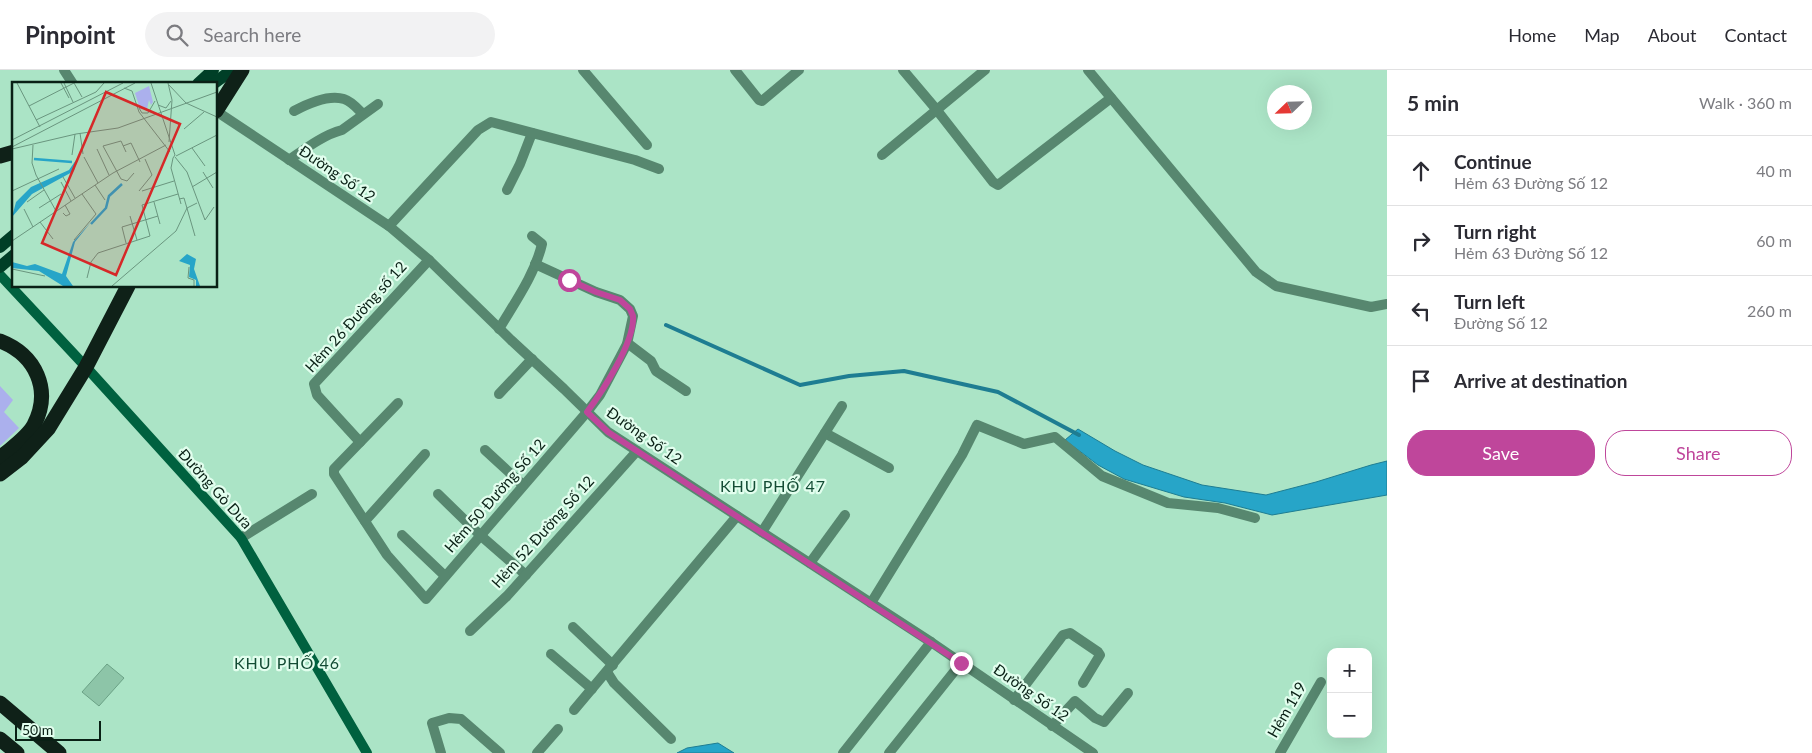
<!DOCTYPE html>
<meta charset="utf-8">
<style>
:root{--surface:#fff;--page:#f2f2f3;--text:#2b2b33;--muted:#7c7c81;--line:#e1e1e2;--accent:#bf469b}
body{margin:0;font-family:Lato,sans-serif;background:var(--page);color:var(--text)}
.controls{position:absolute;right:15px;bottom:15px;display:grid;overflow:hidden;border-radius:10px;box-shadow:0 5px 20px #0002}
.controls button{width:45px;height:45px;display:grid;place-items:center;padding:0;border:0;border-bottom:1px solid var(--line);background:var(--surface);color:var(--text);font:25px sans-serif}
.compass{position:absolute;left:1267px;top:15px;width:45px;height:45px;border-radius:50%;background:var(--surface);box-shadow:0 5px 20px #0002;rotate:247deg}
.scale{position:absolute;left:15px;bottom:12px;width:86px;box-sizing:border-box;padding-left:5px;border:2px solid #092015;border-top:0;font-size:14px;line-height:18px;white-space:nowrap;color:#092015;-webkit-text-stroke:4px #e2feee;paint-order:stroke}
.stop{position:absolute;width:15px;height:15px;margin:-11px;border:4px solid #bf469b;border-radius:50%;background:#fff}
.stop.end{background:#bf469b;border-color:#fff;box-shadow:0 1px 5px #0008}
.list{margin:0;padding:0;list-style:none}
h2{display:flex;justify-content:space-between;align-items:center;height:65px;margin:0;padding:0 20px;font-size:21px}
h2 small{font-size:16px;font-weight:400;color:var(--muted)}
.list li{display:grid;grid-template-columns:32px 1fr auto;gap:15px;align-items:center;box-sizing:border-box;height:70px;padding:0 20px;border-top:1px solid var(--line)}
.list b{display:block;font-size:19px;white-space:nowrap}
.list p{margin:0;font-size:16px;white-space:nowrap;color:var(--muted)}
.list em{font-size:16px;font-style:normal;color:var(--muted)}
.actions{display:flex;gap:10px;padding:15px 20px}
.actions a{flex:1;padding:11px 0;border:1px solid var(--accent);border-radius:20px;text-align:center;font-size:18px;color:var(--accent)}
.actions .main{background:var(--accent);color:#fff}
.icon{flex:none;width:28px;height:28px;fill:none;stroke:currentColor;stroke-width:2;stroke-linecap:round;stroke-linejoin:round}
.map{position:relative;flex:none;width:1387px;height:683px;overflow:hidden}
header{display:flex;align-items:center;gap:30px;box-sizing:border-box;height:70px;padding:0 25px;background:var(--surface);border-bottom:1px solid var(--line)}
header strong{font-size:24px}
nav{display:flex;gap:28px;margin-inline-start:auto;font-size:18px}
.search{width:350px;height:45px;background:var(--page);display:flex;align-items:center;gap:12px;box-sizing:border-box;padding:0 18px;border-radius:28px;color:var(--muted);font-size:19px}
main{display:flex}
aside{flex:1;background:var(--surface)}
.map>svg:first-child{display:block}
.green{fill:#abb0ed}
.water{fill:#27a5c8;stroke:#1e7d92}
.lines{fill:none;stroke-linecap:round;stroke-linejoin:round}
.stream{stroke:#1e7d92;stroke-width:4}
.building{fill:#8dc5a8;stroke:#6ba286}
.street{stroke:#57876f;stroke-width:10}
.secondary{stroke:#00613f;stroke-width:10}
.primary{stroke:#003f27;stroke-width:12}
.highway{stroke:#0f2118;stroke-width:15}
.route{stroke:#bf469b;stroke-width:6}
.labels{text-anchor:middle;stroke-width:4.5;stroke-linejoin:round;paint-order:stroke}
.street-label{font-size:15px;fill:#092015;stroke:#e2feee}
.neighbourhood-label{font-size:16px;letter-spacing:1px;fill:#134c34;stroke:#e2feee}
.inset-river{fill:none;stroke:#27a5c8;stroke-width:2.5}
.inset-road{fill:none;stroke:#6a967f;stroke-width:1}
.view{fill:#d62828;fill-opacity:0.15;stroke:#d62828;stroke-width:2.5}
.inset-edge{fill:none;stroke:#092015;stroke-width:2.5}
</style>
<header>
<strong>Pinpoint</strong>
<div class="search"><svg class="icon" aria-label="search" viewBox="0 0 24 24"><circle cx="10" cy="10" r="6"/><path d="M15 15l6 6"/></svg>Search here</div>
<nav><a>Home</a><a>Map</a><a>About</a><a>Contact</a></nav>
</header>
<main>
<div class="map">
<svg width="1387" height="683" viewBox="0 0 1387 683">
<rect width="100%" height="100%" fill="#abe4c6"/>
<path class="green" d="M0,316L13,330L4,342L19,358L0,376Z"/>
<g class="water">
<path d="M1078,359L1115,381L1143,395L1202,415L1266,425L1316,412L1371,395L1387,391V425L1272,445L1225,433L1184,427L1124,409L1098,395L1065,370Z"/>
<path d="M718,673L734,683H677L687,678Z"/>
</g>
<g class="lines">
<path class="stream" d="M666,255L800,315L849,306L904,301L998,322L1079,365"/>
</g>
<path class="building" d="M107,594L124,608L99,636L82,622Z"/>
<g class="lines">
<g class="street">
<path d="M64,0L73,14"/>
<path d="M583,0L647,75"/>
<path d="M735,0L759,30L762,31L799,0"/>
<path d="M903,0L936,39L993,112L998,115L1111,28"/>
<path d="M1088,0L1256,202L1276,216L1371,237L1387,234"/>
<path d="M216,37V41L389,156L429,190L511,270L564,319L608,362L931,572L1093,683"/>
<path d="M294,41C307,34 328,24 344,29C351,31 357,38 363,44"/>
<path d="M882,85L985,0"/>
<path d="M289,90C305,79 323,65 342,60L378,34"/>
<path d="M507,120L520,94L532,63"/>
<path d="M389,156L478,60L491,52L635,90L659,99"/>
<path d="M499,259C515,232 535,204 542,174L532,166"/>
<path d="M627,274L630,275L651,291L656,301L686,321"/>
<path d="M499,324L532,289"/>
<path d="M398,333L334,399V404L387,485L426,529L587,342L600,325L627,274L633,246L630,239L620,230L596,222L535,194"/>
<path d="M825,363L889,398"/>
<path d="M360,372L317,325L314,314L429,190"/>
<path d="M485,380L523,415"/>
<path d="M438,424L480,465L526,505"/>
<path d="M365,451L425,384"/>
<path d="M762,462L842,336"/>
<path d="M402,465L445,506"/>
<path d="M241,468L312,424"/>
<path d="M810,493L845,445"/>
<path d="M871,533L962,385L977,355L1024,374L1055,367L1102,406L1168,433L1218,438L1255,448"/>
<path d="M573,557L613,595"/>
<path d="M470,561L507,526L637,381"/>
<path d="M551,584L592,619"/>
<path d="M607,602L614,613L671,669"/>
<path d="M1014,630L1063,565L1070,563L1098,582L1100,585L1083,613"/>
<path d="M574,640L737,446"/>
<path d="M1052,656L1075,631L1095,648L1104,652L1128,623"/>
<path d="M441,683L432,653L449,648L461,649L500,683"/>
<path d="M537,683L558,659"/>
<path d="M843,683L931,572"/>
<path d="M889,683L961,593"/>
<path d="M1280,683L1321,612"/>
</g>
<path class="secondary" d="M0,205L86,297L241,468L367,683"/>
<g class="primary">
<path d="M198,14L213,0"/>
<path d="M213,14L232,0"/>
<path d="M0,177L14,165"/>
<path d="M0,197L14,185"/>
</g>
<g class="highway">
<path d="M216,41L242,0"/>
<path d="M0,86L14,82"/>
<path d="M0,271C36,285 52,320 34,355C27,368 11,378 0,388"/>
<path d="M0,404L22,387L48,359L86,297L128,216"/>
<path d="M0,633L59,683"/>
<path d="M0,669L17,683"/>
</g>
</g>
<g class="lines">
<path class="route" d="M569,210L596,222L620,230L630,239L633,246C635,272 602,322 587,342L608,362L961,593"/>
</g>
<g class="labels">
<g class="street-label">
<text transform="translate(337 104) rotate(34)" y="5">Đường Số 12</text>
<text transform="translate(356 247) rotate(-48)" y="5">Hẻm 26 Đường số 12</text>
<text transform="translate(644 366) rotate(35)" y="5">Đường Số 12</text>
<text transform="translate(215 419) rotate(48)" y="5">Đường Gò Dưa</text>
<text transform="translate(495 426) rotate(-49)" y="5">Hẻm 50 Đường Số 12</text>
<text transform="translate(543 462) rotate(-48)" y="5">Hẻm 52 Đường Số 12</text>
<text transform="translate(1031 623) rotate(35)" y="5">Đường Số 12</text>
<text transform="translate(1287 640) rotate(-60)" y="5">Hẻm 119</text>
</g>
<g class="neighbourhood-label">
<text x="773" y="422">KHU PHỐ 47</text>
<text x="287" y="599">KHU PHỐ 46</text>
</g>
</g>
<g transform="translate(12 12)">
<rect width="205" height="205" fill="#abe4c6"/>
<path d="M137,4L141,20L139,23L137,18L135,27H128L123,11Z" fill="#abb0ed"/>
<path d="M64,78L62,89L20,112L0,135L4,120L19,105L57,88ZM79,140L63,160L54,194L61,204H51L27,189L0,186V180L15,184L23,182L50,192L61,160ZM175,172L184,177L182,187L188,204H184V198L177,195L178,183L167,179Z" fill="#27a5c8"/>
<path class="inset-river" d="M22,77L60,80M79,142L94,126L97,114L110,102"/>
<path class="inset-road" d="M5,1L28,45M49,1L57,16M52,1L61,20M62,1L70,15M139,1L163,73L161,76M156,1L160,18L157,60M157,3L174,21L205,35M112,6L120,9L127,30L158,70M146,23L154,26L159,19M17,24L62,1M127,26L130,31H136L143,19M24,38L84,10L92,1M172,47L192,30M68,51L71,72M0,58L111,1M21,63L20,81L24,93L44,129M111,64L119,61L128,80M0,65L123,1M180,66L193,84M0,67L64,52L106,46L205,10M85,67L97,93M114,70L109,59L91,64L109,97L115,99L122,91M60,73L63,52M164,74L205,53M72,75L86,101M163,75L175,90L193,138L202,125M161,76L159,86L169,122M191,90L201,106M51,95L63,116M49,100L59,119M83,103L93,118M180,105L205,90M0,109L47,87M127,109L140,93L133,77M130,109L162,99M167,117L172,116L183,154M15,120L32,108M142,120L148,142M27,126L49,112M12,127L21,145M51,131L54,134L58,132L53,123M118,134L125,158M28,140L41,157M62,158L84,132L70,112M0,159L101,91L154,63M114,161L110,145L146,134M177,185L176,196L182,198V204M0,187L33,194M75,196L79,180L86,171L138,154L130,123L166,112M100,204L164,149L175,126L185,121"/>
<path class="view" d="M94,10L168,42L104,193L30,161Z"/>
<rect width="205" height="205" class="inset-edge"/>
</g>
</svg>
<div class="controls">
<button>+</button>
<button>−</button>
</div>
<svg class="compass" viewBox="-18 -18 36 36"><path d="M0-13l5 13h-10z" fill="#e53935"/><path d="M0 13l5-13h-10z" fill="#7c7c81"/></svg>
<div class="scale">50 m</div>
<div class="stop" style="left:569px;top:210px"></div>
<div class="stop end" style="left:961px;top:593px"></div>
</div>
<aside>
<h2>5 min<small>Walk · 360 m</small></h2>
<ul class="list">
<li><svg class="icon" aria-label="ahead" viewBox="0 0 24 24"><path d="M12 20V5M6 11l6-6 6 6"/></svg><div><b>Continue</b><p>Hẻm 63 Đường Số 12</p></div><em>40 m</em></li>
<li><svg class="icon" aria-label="right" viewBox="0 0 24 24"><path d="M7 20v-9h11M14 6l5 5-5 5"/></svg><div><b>Turn right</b><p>Hẻm 63 Đường Số 12</p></div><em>60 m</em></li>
<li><svg class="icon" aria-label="left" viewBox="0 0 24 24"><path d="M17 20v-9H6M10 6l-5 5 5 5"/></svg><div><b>Turn left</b><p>Đường Số 12</p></div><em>260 m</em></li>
<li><svg class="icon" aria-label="arrive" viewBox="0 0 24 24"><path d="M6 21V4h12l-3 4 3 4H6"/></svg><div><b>Arrive at destination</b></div></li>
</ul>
<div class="actions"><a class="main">Save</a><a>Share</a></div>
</aside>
</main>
